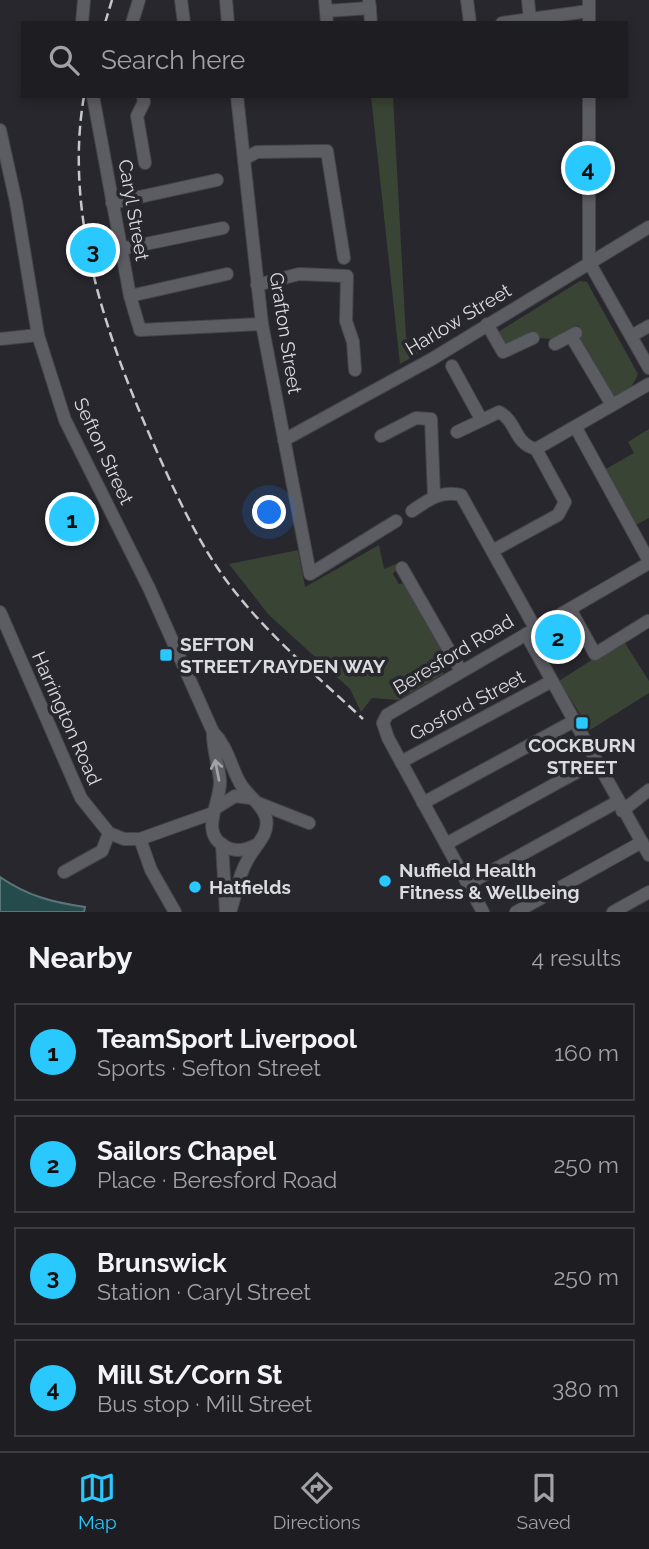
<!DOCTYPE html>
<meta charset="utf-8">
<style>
:root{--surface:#1d1d22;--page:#25262a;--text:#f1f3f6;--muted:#a0a2a5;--line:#3b3b40;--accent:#29c8ff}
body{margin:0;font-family:Raleway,sans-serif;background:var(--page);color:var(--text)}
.you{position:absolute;left:270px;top:513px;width:24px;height:24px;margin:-18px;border:5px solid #fff;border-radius:50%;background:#1a73e8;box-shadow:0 0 0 10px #1a73e833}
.badge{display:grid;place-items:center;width:46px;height:46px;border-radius:50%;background:var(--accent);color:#111;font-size:23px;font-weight:700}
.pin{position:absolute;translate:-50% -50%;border:4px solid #fff;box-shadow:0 2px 7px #0006}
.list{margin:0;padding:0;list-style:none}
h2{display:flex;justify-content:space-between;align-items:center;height:91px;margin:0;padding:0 28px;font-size:30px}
h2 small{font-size:23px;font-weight:400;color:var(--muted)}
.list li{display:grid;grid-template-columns:46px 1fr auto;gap:21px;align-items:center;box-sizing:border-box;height:98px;margin:0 14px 14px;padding:0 14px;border:2px solid var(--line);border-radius:0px}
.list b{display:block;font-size:26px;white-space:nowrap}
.list p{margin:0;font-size:23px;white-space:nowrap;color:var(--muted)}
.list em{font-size:23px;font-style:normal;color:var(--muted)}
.icon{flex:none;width:38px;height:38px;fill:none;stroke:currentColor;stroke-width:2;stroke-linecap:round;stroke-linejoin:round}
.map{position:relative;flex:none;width:649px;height:912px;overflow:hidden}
.search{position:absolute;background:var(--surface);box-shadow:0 4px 10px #0003;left:21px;right:21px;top:21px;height:77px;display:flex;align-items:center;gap:18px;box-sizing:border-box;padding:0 24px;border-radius:0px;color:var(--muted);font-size:26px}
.sheet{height:539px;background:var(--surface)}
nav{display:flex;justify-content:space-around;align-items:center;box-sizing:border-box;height:98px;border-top:2px solid var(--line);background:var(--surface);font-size:19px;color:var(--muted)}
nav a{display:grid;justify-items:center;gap:4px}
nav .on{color:var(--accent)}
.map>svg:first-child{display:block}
.green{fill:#394434}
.water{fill:#254b4c;stroke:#5b7678;stroke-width:2}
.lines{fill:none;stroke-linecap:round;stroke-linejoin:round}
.minor-casing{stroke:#45454a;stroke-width:14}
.minor{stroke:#5c5c63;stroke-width:12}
.rail{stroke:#c7c8cc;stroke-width:2.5;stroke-dasharray:10 5;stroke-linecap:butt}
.oneway{stroke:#a1a2a7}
.poi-dot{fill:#29c8ff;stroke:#27272d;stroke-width:2.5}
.labels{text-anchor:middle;stroke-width:7;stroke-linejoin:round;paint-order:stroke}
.street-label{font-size:19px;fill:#dadbdf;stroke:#27272d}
.poi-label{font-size:19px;font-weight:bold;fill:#dadbdf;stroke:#27272d;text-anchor:start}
</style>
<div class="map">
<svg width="649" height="912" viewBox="0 0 649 912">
<rect width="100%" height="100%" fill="#27272d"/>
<g class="green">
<path d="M371,96H393L406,337L418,354L400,364Z"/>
<path d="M580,281L587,282L638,374C634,385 627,394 614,397L578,337L583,333L578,325L552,339L539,338L534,331L506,345L498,332Z"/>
<path d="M649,429V518L636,525L604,470L634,453L628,442Z"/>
<path d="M379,545L384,569L396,564L398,568L393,574L399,584L406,583L447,660L442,667L443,674L398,700L372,698L361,712L350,689L268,614L229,564L298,550L305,587Z"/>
<path d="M623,640L649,681V693L590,730L559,681Z"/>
</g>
<path class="water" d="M0,877C28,896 51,902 85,907L84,912H0Z"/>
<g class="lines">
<g class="minor-casing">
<g id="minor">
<path d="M181,0L184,23"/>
<path d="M226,0L228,23"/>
<path d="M325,0L327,23"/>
<path d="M369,0L371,23"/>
<path d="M467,0L470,23"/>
<path d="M528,0L530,19"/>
<path d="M589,0V23"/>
<path d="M326,11L370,8"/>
<path d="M82,23L84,0"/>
<path d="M132,23L139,0"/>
<path d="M502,23L589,11"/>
<path d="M93,96L130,296L140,330L262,324"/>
<path d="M143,96L144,102L137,116L145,163"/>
<path d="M237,96L262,324L310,574L396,521"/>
<path d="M589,96V262L649,368"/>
<path d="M0,130L16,202L38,335L65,420L149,588L213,732C212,749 219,764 220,781C221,803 198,833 226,847C238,853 248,849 258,844"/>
<path d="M244,159L257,152L327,151L344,258"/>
<path d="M112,203L217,180"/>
<path d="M121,249L223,228"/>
<path d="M257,285L299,274L347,276L346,321L353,342L355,370"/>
<path d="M130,296L227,274"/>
<path d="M487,324L503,352L533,338"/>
<path d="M571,336L612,405"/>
<path d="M631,336L649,326"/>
<path d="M0,339L38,335"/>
<path d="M555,344L576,333"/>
<path d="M452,366L481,419"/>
<path d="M576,428L649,561"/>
<path d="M457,432L499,412C517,421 514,444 536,449L649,384"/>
<path d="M381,436L416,418L431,419L434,496"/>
<path d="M284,440L432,359L649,227"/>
<path d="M412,511C428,500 441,490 461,495L535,628"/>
<path d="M494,550L558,515L565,502L536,449"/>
<path d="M402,568L461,671"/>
<path d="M570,609L595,654L648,621"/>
<path d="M0,612L81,798L109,833L124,839H140L213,813"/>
<path d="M526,634L649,855"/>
<path d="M213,732C228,747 230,765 240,783C247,796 262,803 266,818C270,835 254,846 247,861C238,876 236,895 230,912"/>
<path d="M401,762L552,681"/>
<path d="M258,803L309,823"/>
<path d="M423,803L574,721"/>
<path d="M216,808L235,796L250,798"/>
<path d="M622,811L649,790"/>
<path d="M140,839L151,870L175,912"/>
<path d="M222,844L226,912"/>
<path d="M446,844L595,762"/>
<path d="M64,872L102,851L109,833"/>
<path d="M468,884L617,802"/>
<path d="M483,912L388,738L383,723L387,715L649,563"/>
<path d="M516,912L642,842"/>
<path d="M613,912L649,892"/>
</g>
</g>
<use href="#minor" class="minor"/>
<g class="rail">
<path d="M105,23L112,0"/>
<path d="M84,96C63,218 109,345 158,454C179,501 201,548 232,588C270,637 318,677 363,719"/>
</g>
</g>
<defs><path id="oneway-shaft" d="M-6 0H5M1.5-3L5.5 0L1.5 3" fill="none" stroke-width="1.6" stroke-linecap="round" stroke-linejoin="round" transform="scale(1.75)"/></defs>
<use class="oneway" href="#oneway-shaft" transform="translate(217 770) rotate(-101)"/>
<g class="poi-dot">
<rect x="159" y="648" width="14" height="14" rx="3.5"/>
<rect x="575" y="716" width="14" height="14" rx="3.5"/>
<circle cx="385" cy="881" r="7"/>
<circle cx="195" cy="887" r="7"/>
</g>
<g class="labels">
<g class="street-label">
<text transform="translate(134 210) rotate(80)" y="7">Caryl Street</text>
<text transform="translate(458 319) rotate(-31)" y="7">Harlow Street</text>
<text transform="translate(286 333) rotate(81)" y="7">Grafton Street</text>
<text transform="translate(104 451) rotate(65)" y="7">Sefton Street</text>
<text transform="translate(453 654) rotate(-31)" y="7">Beresford Road</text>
<text transform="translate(467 705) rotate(-28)" y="7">Gosford Street</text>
<text transform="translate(67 718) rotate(66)" y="7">Harrington Road</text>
</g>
<g class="poi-label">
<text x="180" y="651">SEFTON<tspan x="180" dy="22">STREET/RAYDEN WAY</tspan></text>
<text x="582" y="752" text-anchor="middle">COCKBURN<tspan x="582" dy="22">STREET</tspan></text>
<text x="399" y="877">Nuffield Health<tspan x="399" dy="22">Fitness &amp; Wellbeing</tspan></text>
<text x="209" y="894">Hatfields</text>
</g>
</g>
</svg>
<div class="you"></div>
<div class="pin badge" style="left:72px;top:519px">1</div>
<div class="pin badge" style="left:558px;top:637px">2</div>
<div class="pin badge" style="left:93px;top:250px">3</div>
<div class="pin badge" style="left:588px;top:168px">4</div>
<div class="search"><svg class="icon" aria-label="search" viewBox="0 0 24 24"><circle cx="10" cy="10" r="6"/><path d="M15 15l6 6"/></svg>Search here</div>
</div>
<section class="sheet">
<h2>Nearby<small>4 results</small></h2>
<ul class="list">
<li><span class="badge">1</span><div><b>TeamSport Liverpool</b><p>Sports · Sefton Street</p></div><em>160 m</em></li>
<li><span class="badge">2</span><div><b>Sailors Chapel</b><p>Place · Beresford Road</p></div><em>250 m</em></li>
<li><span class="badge">3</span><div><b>Brunswick</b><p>Station · Caryl Street</p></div><em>250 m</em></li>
<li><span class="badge">4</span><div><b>Mill St/Corn St</b><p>Bus stop · Mill Street</p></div><em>380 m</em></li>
</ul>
</section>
<nav>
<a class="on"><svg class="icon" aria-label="map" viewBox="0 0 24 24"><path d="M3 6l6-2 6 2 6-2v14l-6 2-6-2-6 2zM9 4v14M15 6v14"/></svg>Map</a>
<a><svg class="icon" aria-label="directions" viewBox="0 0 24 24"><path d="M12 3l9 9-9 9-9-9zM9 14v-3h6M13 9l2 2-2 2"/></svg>Directions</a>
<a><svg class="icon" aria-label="saved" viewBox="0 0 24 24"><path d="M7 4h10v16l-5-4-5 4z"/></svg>Saved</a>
</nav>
